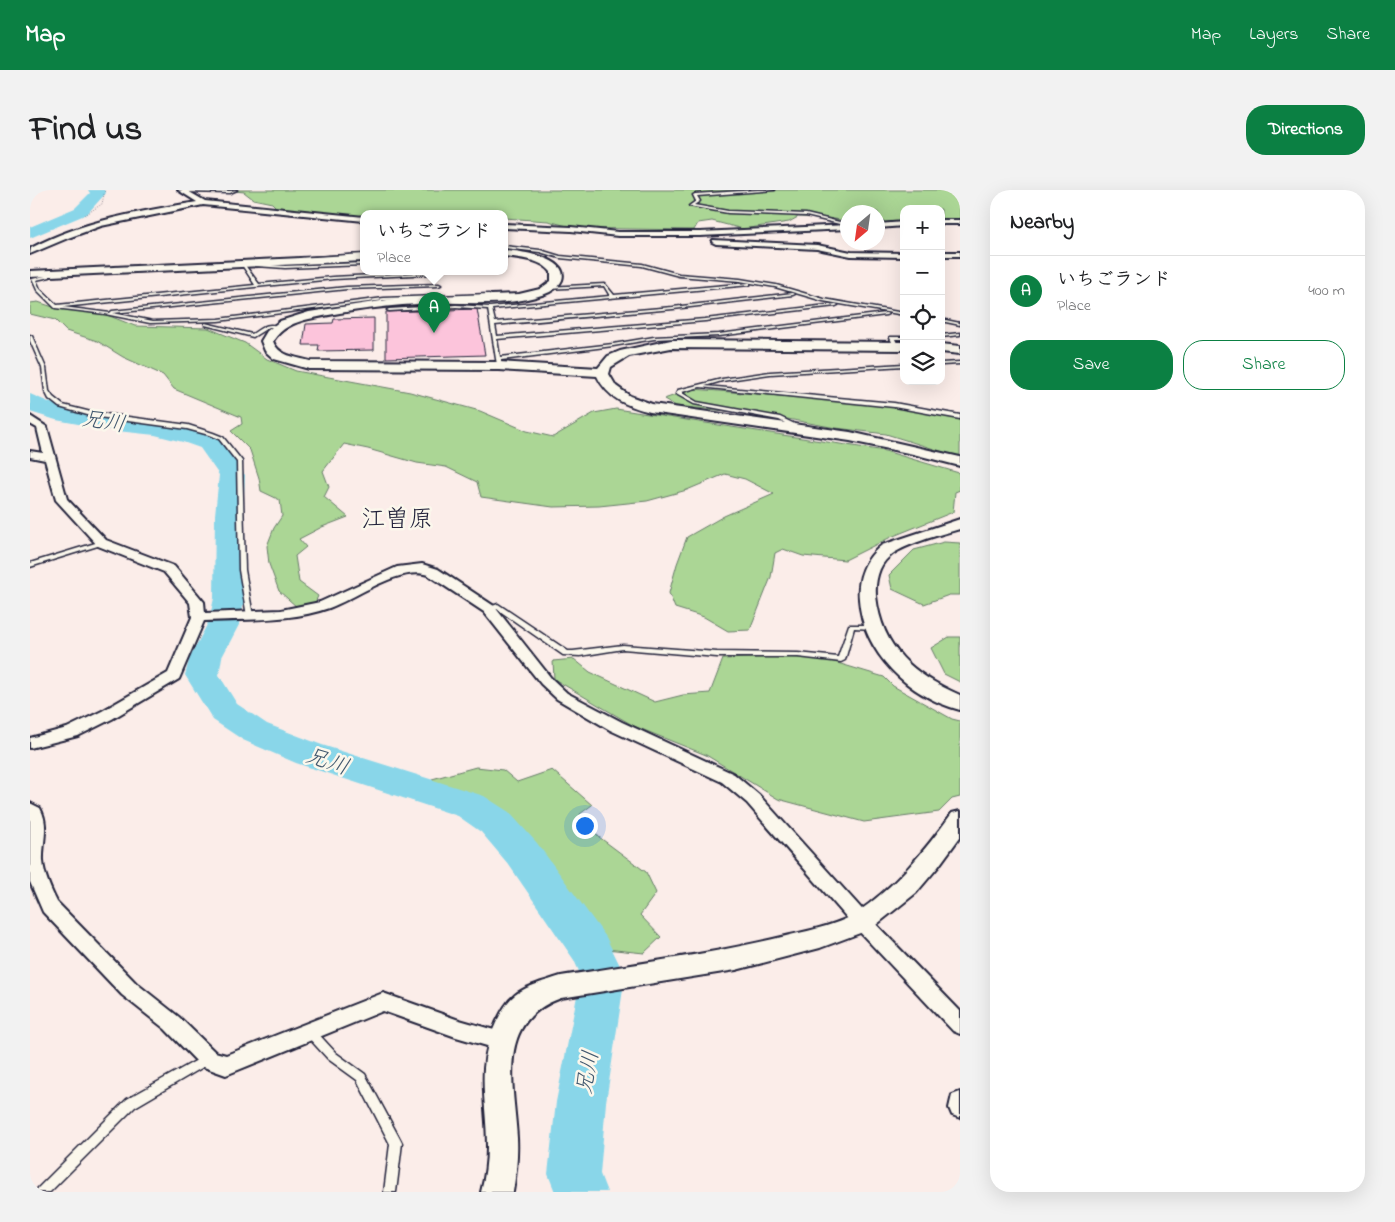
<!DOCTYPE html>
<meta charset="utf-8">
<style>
:root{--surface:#fff;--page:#f2f2f2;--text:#202124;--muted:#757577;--line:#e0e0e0;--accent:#0b8043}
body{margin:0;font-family:"Indie Flower","Klee One",sans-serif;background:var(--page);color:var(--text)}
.controls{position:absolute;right:15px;top:15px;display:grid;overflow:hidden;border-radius:10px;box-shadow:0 5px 20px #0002}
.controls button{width:45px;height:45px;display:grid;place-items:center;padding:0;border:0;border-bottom:1px solid var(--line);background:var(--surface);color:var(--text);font:25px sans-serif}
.compass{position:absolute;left:810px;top:15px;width:45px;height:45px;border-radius:50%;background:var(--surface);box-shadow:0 5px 20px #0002;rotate:209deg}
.you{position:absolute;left:554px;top:635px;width:18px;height:18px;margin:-12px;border:4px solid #fff;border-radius:50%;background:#1a73e8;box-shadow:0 0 0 8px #1a73e833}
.badge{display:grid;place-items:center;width:32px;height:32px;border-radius:50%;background:var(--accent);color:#fff;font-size:16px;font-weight:700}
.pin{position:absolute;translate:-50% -41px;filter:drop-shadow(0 1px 2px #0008)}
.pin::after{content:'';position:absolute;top:26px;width:18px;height:15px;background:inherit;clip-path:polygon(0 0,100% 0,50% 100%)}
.popup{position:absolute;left:330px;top:20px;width:148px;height:65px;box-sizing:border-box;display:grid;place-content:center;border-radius:10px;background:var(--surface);filter:drop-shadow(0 1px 4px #0005);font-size:16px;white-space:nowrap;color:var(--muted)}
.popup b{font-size:19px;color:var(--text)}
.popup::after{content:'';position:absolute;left:50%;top:100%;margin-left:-10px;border:10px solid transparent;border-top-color:var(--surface)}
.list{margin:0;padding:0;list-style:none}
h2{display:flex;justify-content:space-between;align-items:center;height:65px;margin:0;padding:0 20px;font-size:21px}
h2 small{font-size:16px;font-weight:400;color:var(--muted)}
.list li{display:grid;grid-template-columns:32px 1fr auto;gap:15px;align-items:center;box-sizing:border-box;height:70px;padding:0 20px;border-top:1px solid var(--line)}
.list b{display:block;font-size:19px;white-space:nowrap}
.list p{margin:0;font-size:16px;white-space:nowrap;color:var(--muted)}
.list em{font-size:16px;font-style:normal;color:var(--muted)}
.actions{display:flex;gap:10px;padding:15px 20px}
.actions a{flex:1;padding:11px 0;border:1px solid var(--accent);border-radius:20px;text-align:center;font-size:18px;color:var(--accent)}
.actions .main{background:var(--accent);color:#fff}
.icon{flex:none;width:28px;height:28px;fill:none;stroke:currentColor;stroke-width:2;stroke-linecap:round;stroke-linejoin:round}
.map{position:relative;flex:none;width:930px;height:1002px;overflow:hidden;border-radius:20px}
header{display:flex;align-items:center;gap:30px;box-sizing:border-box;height:70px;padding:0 25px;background:var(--accent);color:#fff}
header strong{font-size:24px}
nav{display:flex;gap:28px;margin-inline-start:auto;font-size:18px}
.intro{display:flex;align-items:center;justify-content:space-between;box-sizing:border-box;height:120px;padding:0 30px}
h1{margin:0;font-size:35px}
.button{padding:12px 22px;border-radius:20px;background:var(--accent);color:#fff;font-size:18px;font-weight:700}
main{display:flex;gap:30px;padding:0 30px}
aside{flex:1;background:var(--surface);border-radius:20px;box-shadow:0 5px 20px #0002}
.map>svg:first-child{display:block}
.green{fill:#abd695;stroke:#667c68}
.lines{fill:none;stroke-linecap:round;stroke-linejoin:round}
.river{fill:#89d6e9;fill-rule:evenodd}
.building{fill:#fcc4db;stroke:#22223b}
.service-casing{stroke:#22223b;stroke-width:3}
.minor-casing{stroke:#22223b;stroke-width:4}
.tertiary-casing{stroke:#22223b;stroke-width:4}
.path{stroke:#22223b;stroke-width:1;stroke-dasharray:0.5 2;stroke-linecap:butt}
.service{fill:#fbf7ec;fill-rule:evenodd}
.minor{fill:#fbf7ec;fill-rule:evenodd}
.tertiary{fill:#fbf7ec;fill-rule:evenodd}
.labels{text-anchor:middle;stroke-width:5;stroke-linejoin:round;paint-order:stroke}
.water-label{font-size:22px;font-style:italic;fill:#41586f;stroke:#fbf7ec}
.quarter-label{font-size:24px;fill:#22223b;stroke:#fbf7ec}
</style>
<header>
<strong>Map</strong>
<nav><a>Map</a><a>Layers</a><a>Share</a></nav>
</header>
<div class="intro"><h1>Find us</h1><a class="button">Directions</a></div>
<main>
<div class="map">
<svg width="930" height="1002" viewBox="0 0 930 1002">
<rect width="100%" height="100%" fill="#fbede9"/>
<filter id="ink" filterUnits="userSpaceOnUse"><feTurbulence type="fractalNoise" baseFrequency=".02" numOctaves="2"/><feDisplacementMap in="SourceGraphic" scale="10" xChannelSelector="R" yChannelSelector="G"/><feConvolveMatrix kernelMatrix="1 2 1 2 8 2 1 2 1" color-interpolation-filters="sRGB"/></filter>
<g filter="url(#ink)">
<g class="green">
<path d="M194,0H930V29L911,30V19H874V31L848,33V22H818L817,31L798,28L768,27L759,32L713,39L682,31L668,33L664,40L545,38L518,31L474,28V24H334V27L252,19L246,17L242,13L223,9L214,2Z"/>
<path d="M8,112L26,118L77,125L105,136L178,138L215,153L237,169L266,181L380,202L450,221L497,241L523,247L564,223L586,219L855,261L929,283L930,300L925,302L923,322L861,347L815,370L773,366L753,359L745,363L741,387L720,440L698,441L674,427L645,418L639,403L647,374L657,347L694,326L744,304L715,289L695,284L657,300L617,311L569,316L523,317L451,307L447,292L416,277L387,273L338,259L314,254L293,281L299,297L294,307L318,327L292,337L269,349L276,357L265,366L269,392L288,406L285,413L267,417L249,401L239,374L237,356L244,338L252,326L250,310L231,301L229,288L220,260L201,241L212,234L211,227L144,199L133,185L93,167L67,151L36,141L25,130L0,124V113Z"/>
<path d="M663,199L839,213L930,227V267L856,244L806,238L736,225L646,216L634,209Z"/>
<path d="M914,352L930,353V405H919L894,414L862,399L859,385L884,360Z"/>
<path d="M919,447H930V492L914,484L901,458Z"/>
<path d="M750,467L794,469L854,487L863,496L922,529L930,531V607L922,609L909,622L834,632L748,609L676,565L604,536L524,489L523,471L544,469L560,482L625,512L653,505L680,503L693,469Z"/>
<path d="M446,577L473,580L487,592L522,580L562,615L550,624L569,647L616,682L626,703L610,725L631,747L614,763L576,759L526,687L488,640L451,610L410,600L402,589Z"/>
</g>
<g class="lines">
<g class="river">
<path d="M58,0H74L76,3L57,24L0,48V37L45,18L60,3Z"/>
<path d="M0,204L30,217L87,227L125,231L169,241L188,248L215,285L213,325L214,408L211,431L192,467L189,485L207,514L237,534L292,555L454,606L479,622L507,653L576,747L595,786L576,912L570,984L577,1002H525L518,984L526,912L551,786L544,770L479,675L451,642L428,626L266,573L213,550L183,530L155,485L160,467L179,431L184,408L185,325L189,285L170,258L153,252L125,245L87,241L26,230L0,222Z"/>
</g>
</g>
<g class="building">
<path d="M447,119L455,165L356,168V122Z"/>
<path d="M344,128V160L288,161L289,155H273L276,134L303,133L304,129Z"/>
</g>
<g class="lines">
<g class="service-casing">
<g id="service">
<path d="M152,0L200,1L207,0L200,3L153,2Z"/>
<path d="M728,0H745L667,6L670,11L664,15L698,21L776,24L818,34V36L776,26L698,23L659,16L666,11L663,5L665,4Z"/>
<path d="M474,56L510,60L530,66L612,74L649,84L710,89L746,95L794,109L874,123V125L793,111L745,97L710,91L649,86L612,76L530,68L510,62L474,58Z"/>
<path d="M334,64V66L269,70L267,69L269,68Z"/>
<path d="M334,73V75L255,78L226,76L224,75L226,74L255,76Z"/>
<path d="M214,74L229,94L303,87L403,82L405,83L403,84L303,89L33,117L80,123L82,121L317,97L409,94L411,95L409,96L317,99L83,123L123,131L188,129L354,108L459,104L461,105L459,106L354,110L188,131L120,133L75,124L25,118L7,100L2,89L20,85V87L6,90L10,99L27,115L225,95L212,75Z"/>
<path d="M719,93H720V95L462,119L465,132L643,117L763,103L765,104L763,105L643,119L465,135L467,146L675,129L806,114L808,115L806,116L675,131L467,149L470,167L583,154L624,147L689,144L856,123L858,124L856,125L689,146L624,149L583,156L471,170V174L469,175L467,174L466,169L458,119L426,117L359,121L357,120L359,119L426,115L460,117L580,106L574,96L517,99V97H518L575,94L584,105Z"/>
<path d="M911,129L930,133V135L911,131Z"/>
<path d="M175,133L222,144C233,137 237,132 250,137L248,138L239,137L223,147L175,135Z"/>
<path d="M930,143V145L911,147V145Z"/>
<path d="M0,145L2,146L16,178L19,201L23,207L33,215L61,222L158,235L183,243L193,247L212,271L215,380L223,426L222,427H218L217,426L209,380L207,272L189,249L179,245L157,239L61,226L29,217L19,209L15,201L12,178L0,151Z"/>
<path d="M860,147H874V149H865L868,155L866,156H864L860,148Z"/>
<path d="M930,172V174L911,175V173Z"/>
<path d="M874,174V176L740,184L692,191L675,196L864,213L930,225V229L864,217L670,197L652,202V203L667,212L750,227L771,237L772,238L769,240L749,230L664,214L646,204L648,200L692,189L740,182Z"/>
<path d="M72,351L74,352V354L0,377V373Z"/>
<path d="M468,414L538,461H543L593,455L687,462L768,463L808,467L819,435H843L846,437L843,439L824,438L815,470L811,472L768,467H687L593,459L550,466L533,465L467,419L459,421L456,419L457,418Z"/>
<path d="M280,837L284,839L306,863L335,884L370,949L372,953L366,1002H354L360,954L327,890L298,869L276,845L275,842L276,839Z"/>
<path d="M176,865L180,867L181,870L180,873L105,917L20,1002H6L8,998L97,909Z"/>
</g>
</g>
<g class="minor-casing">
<g id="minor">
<path d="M148,0H156L175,11L334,27V31L173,15L71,36L38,48L0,64L1,58C52,31 111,21 167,12Z"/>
<rect x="911" y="30" width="19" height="4"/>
<path d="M874,32V36L848,38V34Z"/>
<path d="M474,34L541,37L588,42H670L818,35V39L670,46H588L541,41L474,38Z"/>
<path d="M683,50L787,55L821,62L874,63V67L821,66L787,59L686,54L682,52Z"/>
<rect x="911" y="62" width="19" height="4"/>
<path d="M0,226L17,237L37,309L76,350L144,376L174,412L175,423L251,420L290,412L367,377L392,374L408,379L464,416L521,488L537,503L592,532L704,584L729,605L839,727L930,821V844L923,841L825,737L717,613L692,592L580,540L527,509L511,494L454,422L398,385C371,375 326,408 299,418C260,432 215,429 174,431L149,489L82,529L48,546L0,558V548L37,538L72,521L138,483L162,427L160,413L134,382L68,356L26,310L15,270L0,267V261L13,263L7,238L0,234Z"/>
<path d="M0,613L10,618C20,636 12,652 13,671C14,685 21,700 27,712L106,793L149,827L185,862L196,865L353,803L426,829L478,844L481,851L478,858L471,860L426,847L353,821L196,885L171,876L135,839L92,805L13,722L0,692Z"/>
<path d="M930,902V928L922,925L919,918L922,905Z"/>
</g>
</g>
<g class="tertiary-casing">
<g id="tertiary">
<path d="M474,60C488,61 540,67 532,90C529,97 521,102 515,104C479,117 441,112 404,113C362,115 320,120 279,129C265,132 251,138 243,151C248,166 266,167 280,171L469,172L568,178L578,166L590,161L641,150L874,152V160L641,158L599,166L581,177L579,184L586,196L600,206L622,214L820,242L930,267V276L883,264L820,251L620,222C597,216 578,209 567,186L469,180L279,179L244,169L235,161L231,151L237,141L250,131L279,122L364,109L489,104L510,99L521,91V82C511,69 489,68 474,66Z"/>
<path d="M334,65V71L0,87V81Z"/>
<path d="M911,154L930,156V164L911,162Z"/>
<path d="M930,329V339C912,344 871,355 859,367C848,376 845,392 846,406C852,459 883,484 930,505V520C878,506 833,463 829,409C827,388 835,368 852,355Z"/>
<path d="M930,621V647L908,677L886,703L841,739L790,758L706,780L531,808C465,831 484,894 487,948C488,966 486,984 483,1002H451C455,987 457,972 457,957C457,910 445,878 466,833C471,823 476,812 485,805C498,795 516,791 531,786C606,774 682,764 756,746C777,741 807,735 825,724C865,697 894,662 922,623Z"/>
</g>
</g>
<path class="path" d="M55,25L72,14L75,0"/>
<use href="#service" class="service"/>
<use href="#minor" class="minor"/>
<use href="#tertiary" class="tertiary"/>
</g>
</g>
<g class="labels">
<g class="water-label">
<text transform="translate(74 230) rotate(9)" y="8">兄川</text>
<text transform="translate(298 570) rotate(19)" y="8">兄川</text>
<text transform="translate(556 882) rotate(-80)" y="8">兄川</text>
</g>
<g class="quarter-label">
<text x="367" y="336">江曽原</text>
</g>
</g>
</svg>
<div class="controls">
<button>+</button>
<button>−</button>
<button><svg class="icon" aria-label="locate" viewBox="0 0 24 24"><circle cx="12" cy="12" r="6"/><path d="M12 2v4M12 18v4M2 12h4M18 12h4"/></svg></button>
<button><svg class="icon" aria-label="layers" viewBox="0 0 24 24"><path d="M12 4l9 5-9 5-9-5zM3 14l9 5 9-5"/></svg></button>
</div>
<svg class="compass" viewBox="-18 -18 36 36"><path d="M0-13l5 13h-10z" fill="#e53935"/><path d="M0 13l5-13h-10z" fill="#757577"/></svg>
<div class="you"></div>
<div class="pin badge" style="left:404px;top:143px">A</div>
<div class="popup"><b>いちごランド</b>Place</div>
</div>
<aside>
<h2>Nearby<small></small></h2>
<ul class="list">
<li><span class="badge">A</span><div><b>いちごランド</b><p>Place</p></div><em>400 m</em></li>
</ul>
<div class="actions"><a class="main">Save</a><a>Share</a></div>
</aside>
</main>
